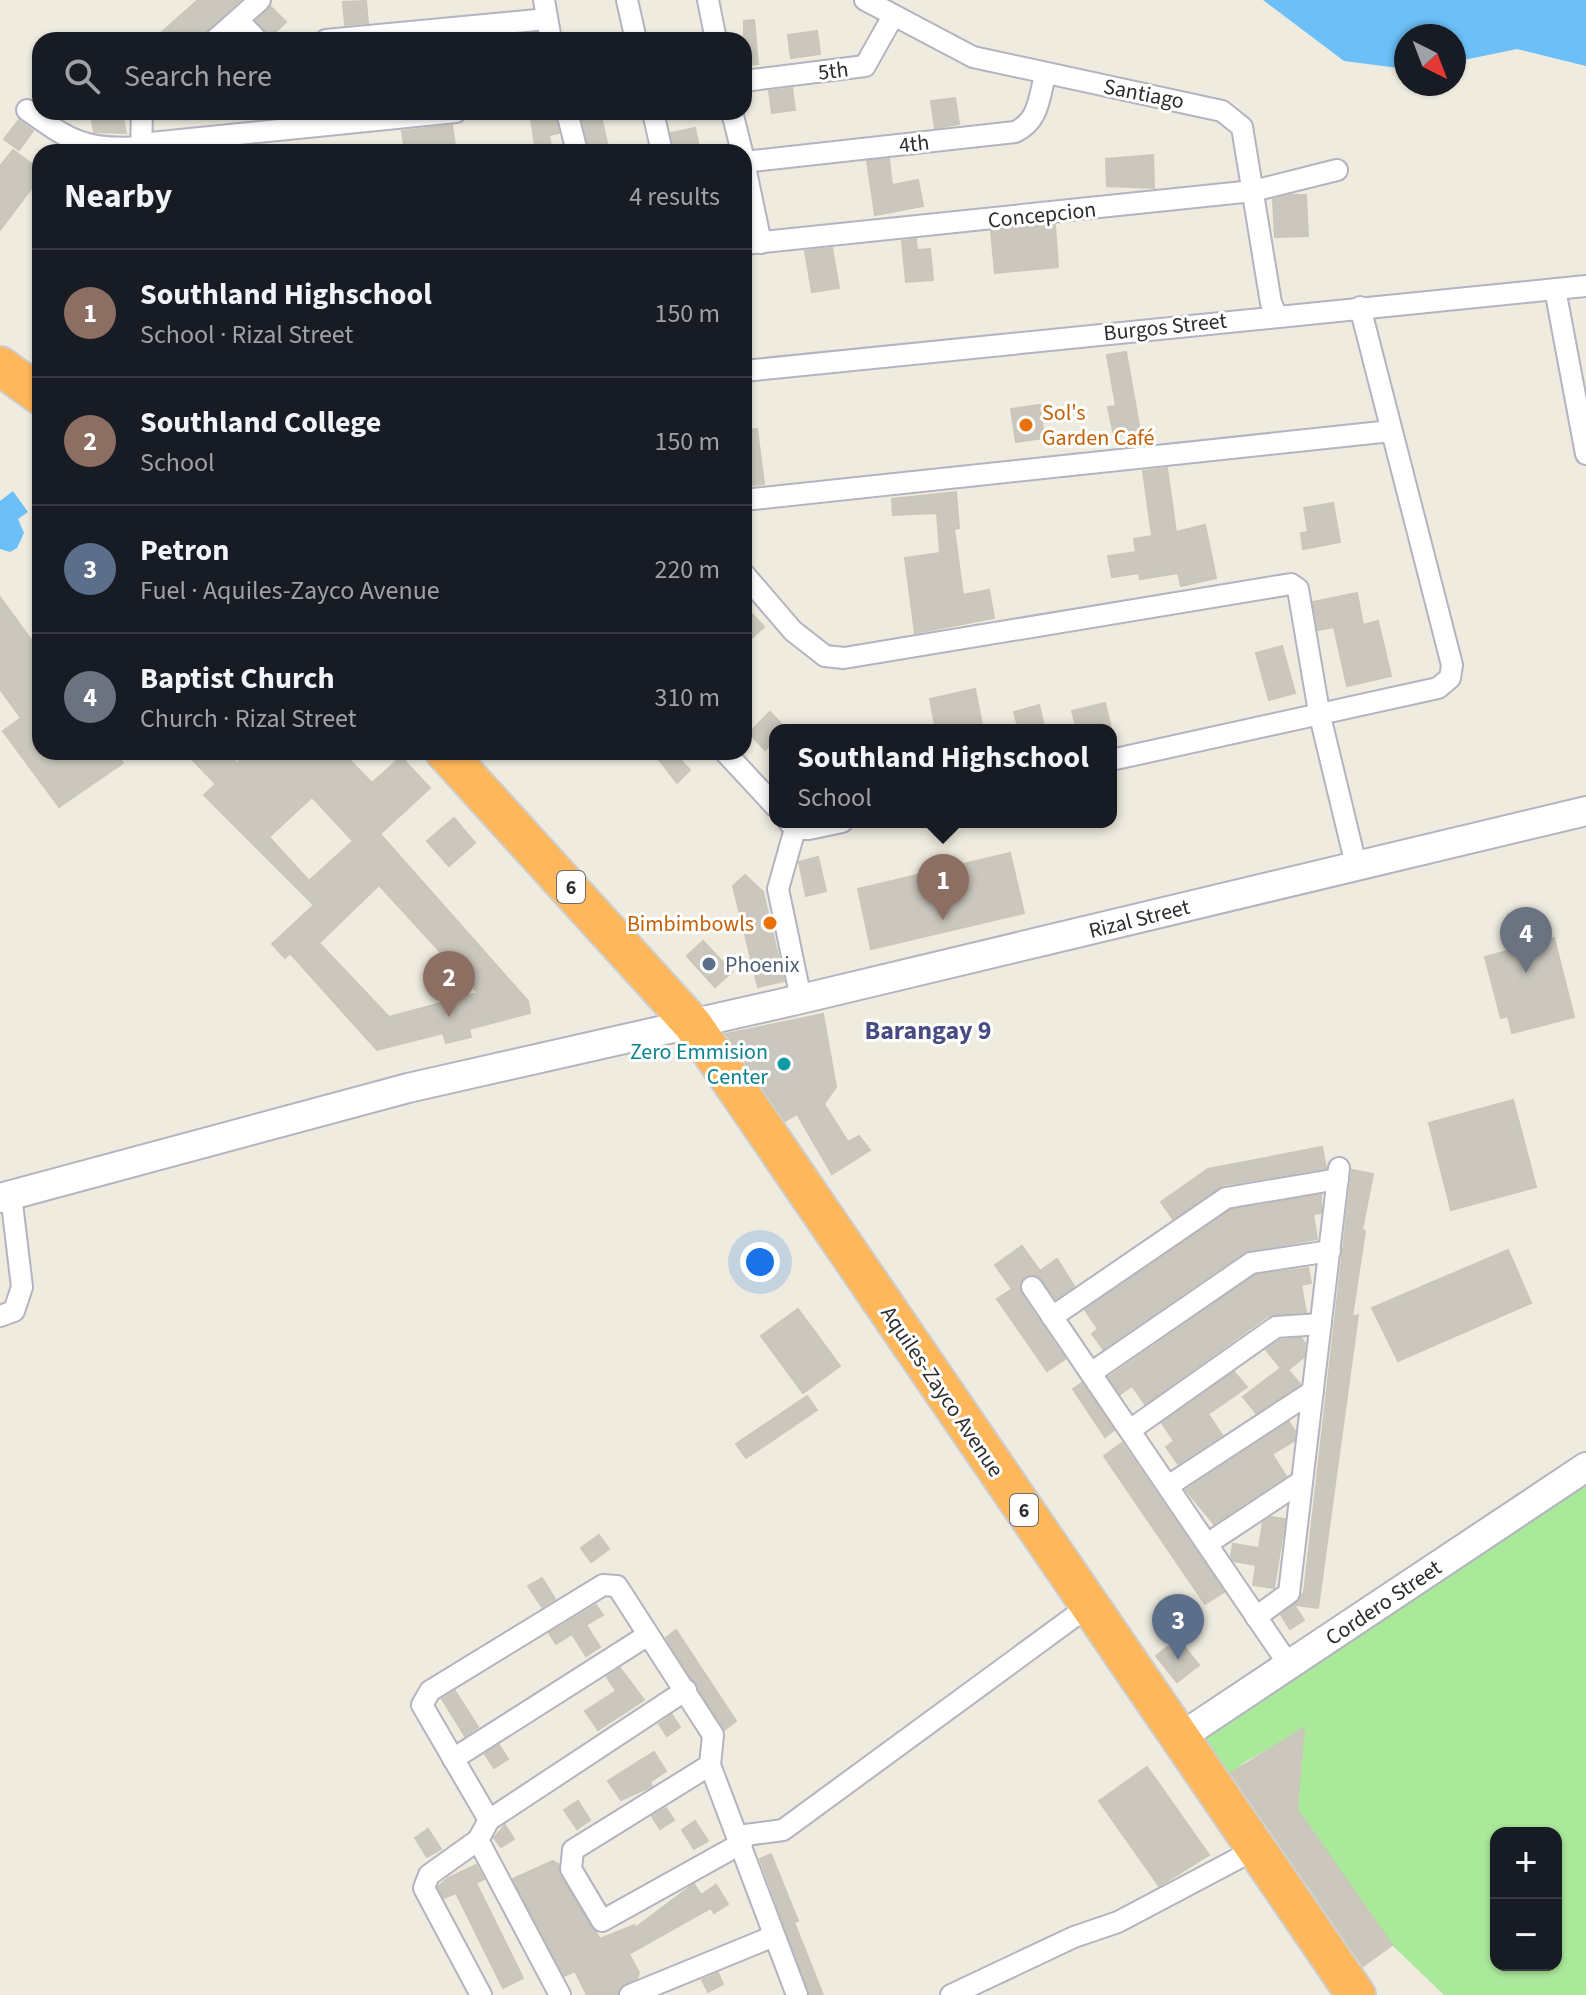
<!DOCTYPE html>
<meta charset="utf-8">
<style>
:root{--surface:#171b24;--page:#20242c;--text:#f1f3f6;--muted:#9ea1a6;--line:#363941;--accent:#0b8043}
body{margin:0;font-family:"Source Sans 3",sans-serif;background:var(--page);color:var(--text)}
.controls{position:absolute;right:24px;bottom:24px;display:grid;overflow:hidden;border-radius:16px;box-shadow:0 2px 6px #0004}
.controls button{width:72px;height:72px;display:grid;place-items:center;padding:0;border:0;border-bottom:2px solid var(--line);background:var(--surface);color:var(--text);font:40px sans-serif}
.compass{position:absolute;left:1394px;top:24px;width:72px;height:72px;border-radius:50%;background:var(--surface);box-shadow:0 2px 6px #0004;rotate:138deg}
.you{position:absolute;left:760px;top:1262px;width:28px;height:28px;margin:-20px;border:6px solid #fff;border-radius:50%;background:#1a73e8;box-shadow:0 0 0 12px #1a73e833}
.badge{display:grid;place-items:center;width:52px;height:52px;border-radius:50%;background:var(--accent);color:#fff;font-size:26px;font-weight:700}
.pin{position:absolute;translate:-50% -66px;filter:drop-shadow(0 2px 4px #0008)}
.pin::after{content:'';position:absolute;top:42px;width:28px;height:24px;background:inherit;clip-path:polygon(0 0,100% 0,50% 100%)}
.popup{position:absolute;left:769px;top:724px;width:348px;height:104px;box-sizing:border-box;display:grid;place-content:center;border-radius:16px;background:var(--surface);filter:drop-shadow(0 2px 6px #0005);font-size:26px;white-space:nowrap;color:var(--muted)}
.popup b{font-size:30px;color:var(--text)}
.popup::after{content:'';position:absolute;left:50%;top:100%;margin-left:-16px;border:16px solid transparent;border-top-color:var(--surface)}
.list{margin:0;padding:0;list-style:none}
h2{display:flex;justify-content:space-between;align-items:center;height:104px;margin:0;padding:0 32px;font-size:34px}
h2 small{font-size:26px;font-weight:400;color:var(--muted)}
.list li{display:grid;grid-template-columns:52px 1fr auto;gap:24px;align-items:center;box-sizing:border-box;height:128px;padding:0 32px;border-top:2px solid var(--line)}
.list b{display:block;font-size:30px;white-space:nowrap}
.list p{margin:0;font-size:26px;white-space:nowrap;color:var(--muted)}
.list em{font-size:26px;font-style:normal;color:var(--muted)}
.icon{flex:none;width:44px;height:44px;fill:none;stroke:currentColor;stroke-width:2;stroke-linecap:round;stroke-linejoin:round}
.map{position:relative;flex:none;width:1586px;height:1995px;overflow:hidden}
.search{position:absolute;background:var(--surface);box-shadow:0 2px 6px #0004;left:32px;top:32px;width:720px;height:88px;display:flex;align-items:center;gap:20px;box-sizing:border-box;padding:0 28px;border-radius:24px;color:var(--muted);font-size:30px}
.panel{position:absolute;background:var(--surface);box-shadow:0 2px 6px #0004;left:32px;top:144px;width:720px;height:616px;border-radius:24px}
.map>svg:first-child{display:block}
.green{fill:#a9e999;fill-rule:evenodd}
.water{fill:#6cc0f7}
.building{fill:#cbc7be;stroke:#cbc7b8;stroke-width:2;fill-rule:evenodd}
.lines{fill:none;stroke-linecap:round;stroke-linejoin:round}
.street-casing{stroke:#b3b3c1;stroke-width:24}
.secondary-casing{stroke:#b3b3c1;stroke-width:32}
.highway-casing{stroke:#cdcdcd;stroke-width:42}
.street{stroke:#fff;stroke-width:20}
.secondary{stroke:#fff;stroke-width:28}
.highway{stroke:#ffb75b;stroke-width:38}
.food-dot{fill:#e8710a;stroke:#fff;stroke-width:3}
.service-dot{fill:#5c6f8a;stroke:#fff;stroke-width:3}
.culture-dot{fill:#0f9aa8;stroke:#fff;stroke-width:3}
.labels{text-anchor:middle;stroke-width:6;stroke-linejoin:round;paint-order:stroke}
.shield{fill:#fff;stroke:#6c6c6c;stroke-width:2}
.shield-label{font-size:20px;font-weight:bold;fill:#2d2d2d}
.street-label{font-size:22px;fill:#2d2d2d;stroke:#fff}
.food-label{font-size:22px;fill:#c56008;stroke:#fff;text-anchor:start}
.service-label{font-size:22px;fill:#4e5e75;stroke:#fff;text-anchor:start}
.culture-label{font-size:22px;fill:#0d838f;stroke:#fff;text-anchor:end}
.quarter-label{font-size:26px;font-weight:bold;fill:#494c82;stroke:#fff}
</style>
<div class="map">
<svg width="1586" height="1995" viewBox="0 0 1586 1995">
<rect width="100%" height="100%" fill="#efebdf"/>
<path class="green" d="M1586,1480V1995H1444L1392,1945L1297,1809L1304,1729L1245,1762L1222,1780L1191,1739ZM1496,1833H1556V1965H1496Z"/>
<g class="water">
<path d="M1263,0H1586V66L1517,49L1454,62V36H1406V69L1344,61Z"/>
<path d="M13,491L28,512L18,519L24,533L17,548L10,552L0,549V501Z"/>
</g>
<g class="building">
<path d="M198,0H240L197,40H153Z"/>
<path d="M366,1L368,23L345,25L343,2Z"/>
<path d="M271,7L286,22L270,37L256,21Z"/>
<path d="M754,20L758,64L744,65V21Z"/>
<path d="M817,31L820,54L791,58L788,35Z"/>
<path d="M792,88L795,110L772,113L769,91Z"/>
<path d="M955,98L959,124L935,128L931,101Z"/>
<path d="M530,112H554L559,133L549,135L552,152H536Z"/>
<path d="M580,112H600L609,152H590Z"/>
<path d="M122,114L126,133L94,132L92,121Z"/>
<path d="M19,120L33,131L19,150L4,139Z"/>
<path d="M452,125L455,146L405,152L402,131Z"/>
<path d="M695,128L699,147L675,152L671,133Z"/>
<path d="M13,150L40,170V177L0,230V166Z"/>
<path d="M1153,155L1154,188L1107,186L1106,159Z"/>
<path d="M889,159L892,185L918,180L923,206L875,215L867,161Z"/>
<path d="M1290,195H1306L1308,236L1275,237L1273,199Z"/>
<path d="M1055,225L1058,267L995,273L991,231Z"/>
<path d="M916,239L917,250L930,249L933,280L906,282L902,241Z"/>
<path d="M832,248L839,288L812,292L805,251Z"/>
<path d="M1126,352L1140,431L1114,436L1108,407L1116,406L1107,355Z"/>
<path d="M1040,405L1044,438L1016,442L1011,409Z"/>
<path d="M757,429L764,484L744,486V431Z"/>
<path d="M1167,468L1176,532L1205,525L1216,578L1181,586L1178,573L1140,579L1139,573L1112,577L1108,556L1136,552L1134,539L1152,536L1143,471Z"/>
<path d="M956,492L959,528L954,529L963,595L989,590L994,618L915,633L905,558L940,553L937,513L893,515L892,499Z"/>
<path d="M1333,503L1340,542L1303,549L1301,533L1308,532L1304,508Z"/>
<path d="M1357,593L1363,625L1378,621L1391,676L1347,686L1334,627L1318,630L1313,602Z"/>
<path d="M0,597L40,652V752H115L123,763L59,807L3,731L21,718L0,689Z"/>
<path d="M744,605L764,627L744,645Z"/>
<path d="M1282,646L1295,693L1269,700L1256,653Z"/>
<path d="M975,689L983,730H936L930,699Z"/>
<path d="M1105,703L1111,728L1077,730L1072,711Z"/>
<path d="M1039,705L1045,730H1019L1014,712Z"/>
<path d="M770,712L787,730H775V740L765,750L749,733Z"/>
<path d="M185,752H226L237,763L249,752H342L372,783L401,757L430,788L380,834L528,1001L530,1013L469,1029L471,1037L446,1043L443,1033L377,1050L290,953L285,958L272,944L314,905L204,795L216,784ZM312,797L353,841L309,881L269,837ZM379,885L478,993L389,1017L319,943Z"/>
<path d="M653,752H673L690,770L677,783Z"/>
<path d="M454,818L475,843L449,866L427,841Z"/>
<path d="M1010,853L1024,913L871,949L858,889Z"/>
<path d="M818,857L826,891L806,896L799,862Z"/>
<path d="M745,875L763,892L784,981L758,987L733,886Z"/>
<path d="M1554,938L1574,1017L1512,1033L1508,1016L1501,1018L1485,957Z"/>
<path d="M703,941L732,972L715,987L687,956Z"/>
<path d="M823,1014L836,1087L824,1104L848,1142L859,1136L870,1150L832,1174L797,1114L785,1121L726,1034Z"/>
<path d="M1513,1100L1536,1187L1451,1210L1429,1123Z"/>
<path d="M1322,1147L1326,1168L1223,1185L1173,1219L1161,1202L1208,1169Z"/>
<path d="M1352,1170L1373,1174L1362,1230L1365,1231L1352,1317L1358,1315L1318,1608L1295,1605L1304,1592Z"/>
<path d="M1321,1195V1213L1313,1214L1317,1239L1244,1252L1103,1349L1092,1334L1098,1329L1085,1310L1231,1210Z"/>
<path d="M1022,1246L1040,1271L1057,1259L1074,1286L1056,1299L1037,1275L1025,1276L1020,1282L1021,1294L1065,1359L1047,1371L997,1299L1012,1289L995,1265Z"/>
<path d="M1508,1250L1531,1303L1398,1361L1372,1308Z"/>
<path d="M1308,1268L1311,1283L1301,1285L1306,1312L1268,1316L1145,1404L1132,1386L1120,1394L1109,1377L1256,1275Z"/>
<path d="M798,1309L840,1366L803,1393L761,1336Z"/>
<path d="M1301,1338L1305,1343L1304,1357L1288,1370L1300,1384L1256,1413L1243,1397L1281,1368L1266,1350L1280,1340Z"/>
<path d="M1234,1372L1247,1387L1208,1414L1222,1435L1178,1464L1166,1447L1174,1441L1162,1423Z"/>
<path d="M1082,1383L1114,1430L1105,1437L1073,1389Z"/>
<path d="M807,1396L817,1410L746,1458L736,1444Z"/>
<path d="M1289,1422L1295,1431L1294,1441L1272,1454L1286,1476L1214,1524L1186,1490Z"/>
<path d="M1122,1443L1224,1592L1205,1604L1104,1456Z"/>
<path d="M1271,1517L1285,1519L1274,1588L1253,1585L1256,1565L1234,1561L1231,1556L1233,1544L1259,1548L1263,1522Z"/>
<path d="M599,1535L609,1549L591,1562L581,1548Z"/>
<path d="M542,1578L555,1599L542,1607L528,1586Z"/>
<path d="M596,1605L603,1615L586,1625L600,1647L586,1656L572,1634L556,1644L549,1633Z"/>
<path d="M1294,1605L1304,1620L1290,1629L1281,1615Z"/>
<path d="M676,1630L736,1721L724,1730L666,1638Z"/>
<path d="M1178,1639L1199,1665L1177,1682L1156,1656Z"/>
<path d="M620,1668L644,1700L598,1730L585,1711L616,1691L607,1677Z"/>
<path d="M455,1691L478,1727L465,1736L442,1699Z"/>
<path d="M672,1715L680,1727L667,1736L659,1724Z"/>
<path d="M1304,1728L1297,1809L1392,1945L1363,1966L1231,1773Z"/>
<path d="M499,1745L508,1759L494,1768L485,1754Z"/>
<path d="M654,1752L666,1771L650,1782L652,1786L621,1800L608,1781Z"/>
<path d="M1147,1767L1209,1855L1159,1886L1099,1801Z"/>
<path d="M578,1801L590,1820L577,1829L564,1810Z"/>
<path d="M666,1808L674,1820L660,1829L652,1816Z"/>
<path d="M695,1821L708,1841L694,1849L682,1830Z"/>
<path d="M505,1825L514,1839L501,1847L494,1838Z"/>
<path d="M428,1829L441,1849L427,1857L415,1838Z"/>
<path d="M771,1854L798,1921L794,1922L823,1995H810L760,1859Z"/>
<path d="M553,1861L558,1864L560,1876L600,1939L634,1925L635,1928L694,1884L701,1895L716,1885L728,1904L714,1913L711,1908L629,1954L639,1973L637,1978L620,1986L617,1995H587L575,1971L564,1976L513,1879Z"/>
<path d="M476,1865L484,1879L476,1883L523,1978L503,1988L456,1893L444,1898L438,1887L448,1878Z"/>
<path d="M718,1973L723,1984L708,1992L702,1980Z"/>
</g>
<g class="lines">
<g class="street-casing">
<g id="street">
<path d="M544,0L551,40"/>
<path d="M627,0L636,40"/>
<path d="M708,0L716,40"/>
<path d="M865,0L973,57L1222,111L1242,127L1271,303L1276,314"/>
<path d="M238,20L257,40"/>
<path d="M215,40L260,0"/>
<path d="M326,40L547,19"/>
<path d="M744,81L865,66L893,16"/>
<path d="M27,110C70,141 87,151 141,147"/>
<path d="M567,112L577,152"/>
<path d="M653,112L662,152"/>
<path d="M732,112L742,152"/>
<path d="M141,144L456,112"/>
<path d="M141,152L142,112"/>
<path d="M744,162L1015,132C1039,121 1039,98 1045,75"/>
<path d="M744,162L761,243"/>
<path d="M744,244L1253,191L1337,170"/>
<path d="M1555,289L1586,454"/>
<path d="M744,371L1586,286"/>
<path d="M744,500L1391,431"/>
<path d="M744,574L793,631L825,656L844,658L1291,584L1298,589L1319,712L1356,865"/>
<path d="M725,752L775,806"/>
<path d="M1111,760L1438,688L1450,678L1452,665L1360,307"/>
<path d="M789,822L795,829H809L842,822"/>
<path d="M795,829L778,889L801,999"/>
<path d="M1032,1287L1289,1665"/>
<path d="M0,1316L14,1311L22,1287L11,1195"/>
<path d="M1052,1317L1226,1198L1338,1179"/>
<path d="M1091,1373L1251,1263L1330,1251"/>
<path d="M1130,1430L1276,1327L1321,1324"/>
<path d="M1168,1486L1313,1391"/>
<path d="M1207,1544L1302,1481"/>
<path d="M1256,1617L1289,1593L1339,1168"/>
<path d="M453,1759L648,1635"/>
<path d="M710,1765L573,1850L571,1869L602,1921L742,1843"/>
<path d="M489,1820L422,1705L430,1691L603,1585L617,1586L713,1735L710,1765L797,1995"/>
<path d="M738,1836L783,1830L1090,1605"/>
<path d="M478,1840L429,1875L424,1888L481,1995"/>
<path d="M560,1995L478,1840L489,1820L686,1690"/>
<path d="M630,1995L774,1936"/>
<path d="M951,1995L1074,1937L1118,1922L1256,1849"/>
</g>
</g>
<g class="secondary-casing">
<g id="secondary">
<path d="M0,1198L408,1088L801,999L1586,811"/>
<path d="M1179,1738L1586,1467"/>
</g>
</g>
<g class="highway-casing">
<g id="highway">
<path d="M0,366L40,395"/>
<path d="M445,752L693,1025L1356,1995"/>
</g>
</g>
<use href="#street" class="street"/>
<use href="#secondary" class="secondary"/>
<use href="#highway" class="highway"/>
</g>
<g class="food-dot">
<circle cx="1026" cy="425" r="8"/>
<circle cx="770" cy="923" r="8"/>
</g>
<circle class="service-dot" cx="709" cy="964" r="8"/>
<circle class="culture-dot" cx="784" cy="1064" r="8"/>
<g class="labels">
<g class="shield">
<rect x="557" y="871" width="28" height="32" rx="6"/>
<rect x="1010" y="1494" width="28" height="32" rx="6"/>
</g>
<g class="shield-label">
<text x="571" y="894">6</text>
<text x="1024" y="1517">6</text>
</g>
<g class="street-label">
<text transform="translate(833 70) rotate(-7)" y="8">5th</text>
<text transform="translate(1144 93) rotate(11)" y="8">Santiago</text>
<text transform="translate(914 143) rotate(-6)" y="8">4th</text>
<text transform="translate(1042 214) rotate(-6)" y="8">Concepcion</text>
<text transform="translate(1165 326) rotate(-6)" y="8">Burgos Street</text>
<text transform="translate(1139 918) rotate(-14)" y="8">Rizal Street</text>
<text transform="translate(943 1391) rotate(56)" y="8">Aquiles-Zayco Avenue</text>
<text transform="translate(1383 1602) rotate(-34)" y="8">Cordero Street</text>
</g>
<g class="food-label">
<text x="1042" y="420">Sol's<tspan x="1042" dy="25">Garden Café</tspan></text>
<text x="754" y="931" text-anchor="end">Bimbimbowls</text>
</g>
<g class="service-label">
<text x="725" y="972">Phoenix</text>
</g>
<g class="culture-label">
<text x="768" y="1059">Zero Emmision<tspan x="768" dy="25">Center</tspan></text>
</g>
<g class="quarter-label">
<text x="928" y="1039">Barangay 9</text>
</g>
</g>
</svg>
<div class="controls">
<button>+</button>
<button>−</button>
</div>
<svg class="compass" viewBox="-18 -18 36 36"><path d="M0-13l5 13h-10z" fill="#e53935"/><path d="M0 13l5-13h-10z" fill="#9ea1a6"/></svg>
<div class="you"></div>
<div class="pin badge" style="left:943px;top:920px;background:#8d6e63">1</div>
<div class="popup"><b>Southland Highschool</b>School</div>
<div class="pin badge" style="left:449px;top:1017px;background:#8d6e63">2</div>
<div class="pin badge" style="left:1178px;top:1660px;background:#5c6f8a">3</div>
<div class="pin badge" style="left:1526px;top:973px;background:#6b7280">4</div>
<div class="search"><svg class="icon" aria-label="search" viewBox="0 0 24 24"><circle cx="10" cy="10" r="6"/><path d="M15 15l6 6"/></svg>Search here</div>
<section class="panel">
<h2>Nearby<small>4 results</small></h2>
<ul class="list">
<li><span class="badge" style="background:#8d6e63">1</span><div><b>Southland Highschool</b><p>School · Rizal Street</p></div><em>150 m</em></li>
<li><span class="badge" style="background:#8d6e63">2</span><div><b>Southland College</b><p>School</p></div><em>150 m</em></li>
<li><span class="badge" style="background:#5c6f8a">3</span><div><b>Petron</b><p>Fuel · Aquiles-Zayco Avenue</p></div><em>220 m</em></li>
<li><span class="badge" style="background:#6b7280">4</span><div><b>Baptist Church</b><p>Church · Rizal Street</p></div><em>310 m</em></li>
</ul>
</section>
</div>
